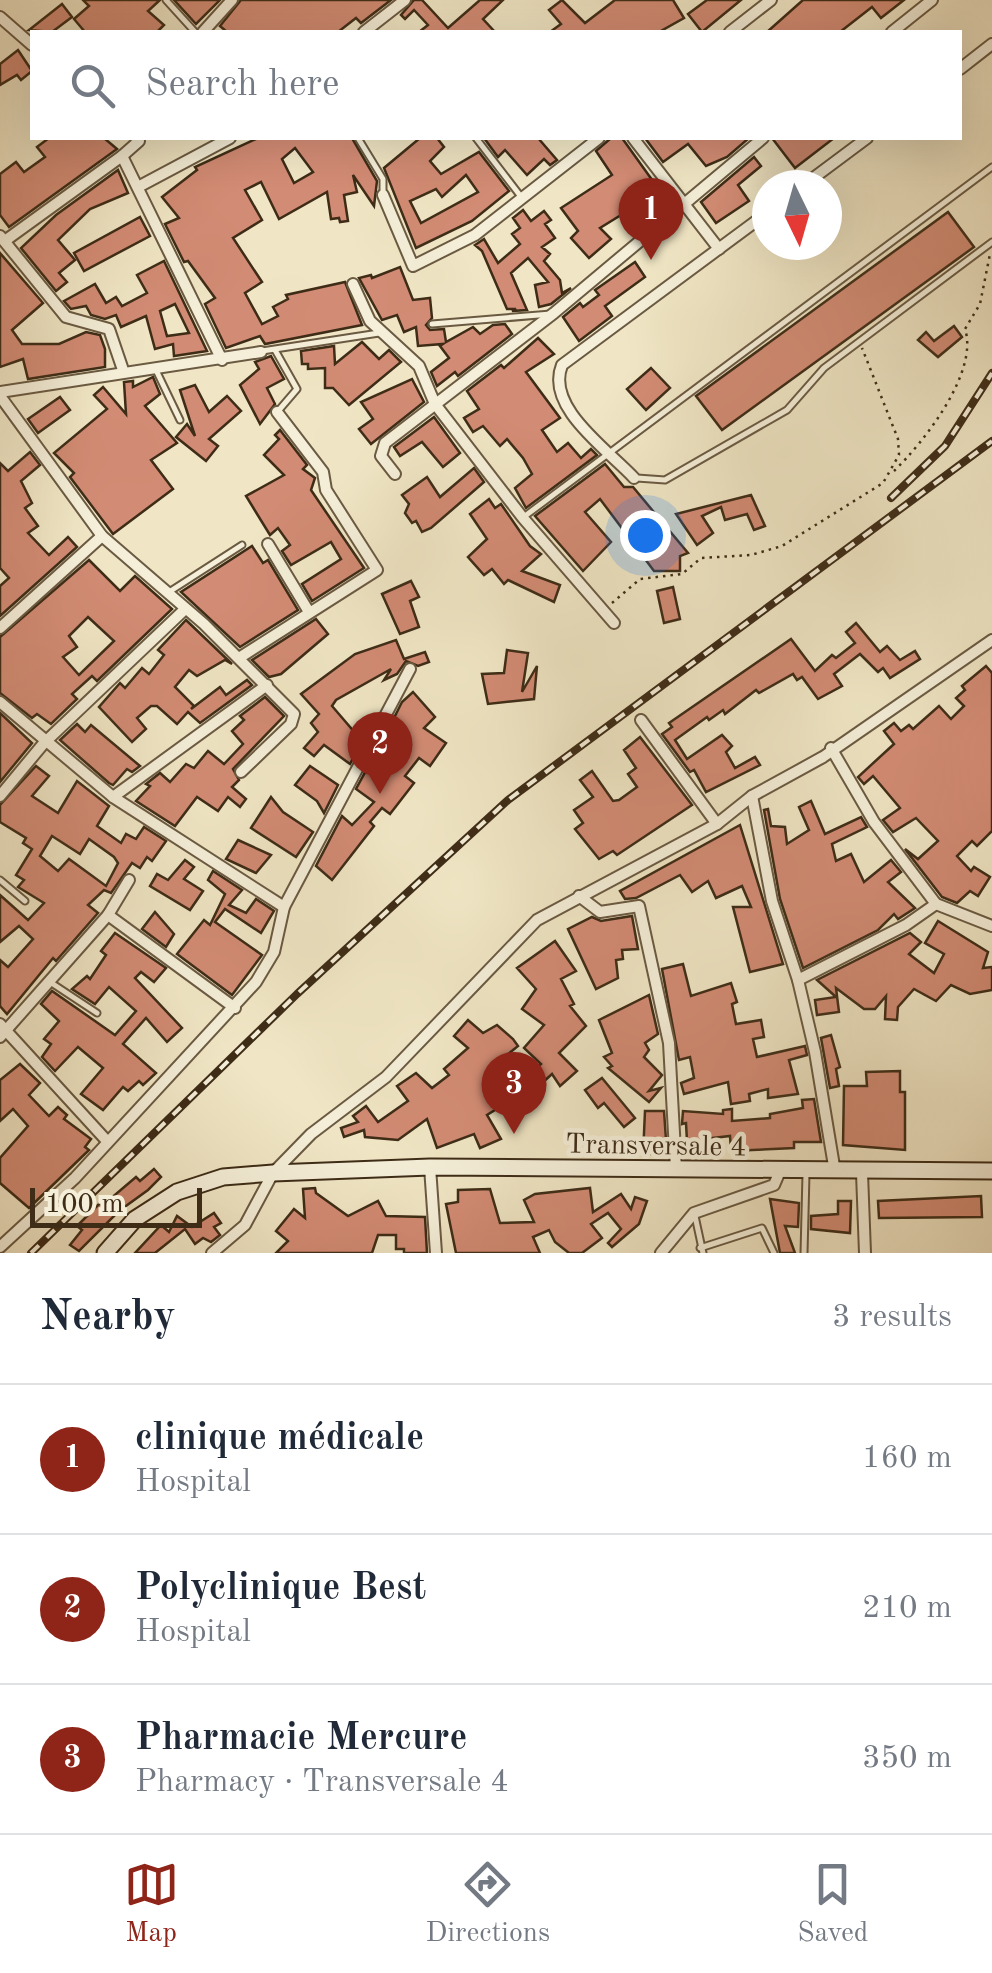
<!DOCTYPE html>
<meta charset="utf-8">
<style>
:root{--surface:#fff;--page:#f6f6f7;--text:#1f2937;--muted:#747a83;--line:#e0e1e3;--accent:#8f2418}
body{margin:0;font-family:"Old Standard TT",serif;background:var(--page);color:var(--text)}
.compass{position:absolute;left:752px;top:170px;width:90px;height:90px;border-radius:50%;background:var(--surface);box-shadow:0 10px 40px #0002;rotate:175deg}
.scale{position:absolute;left:30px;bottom:25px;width:172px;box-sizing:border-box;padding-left:10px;border:5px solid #3e2c17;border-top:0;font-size:28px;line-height:35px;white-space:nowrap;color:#3e2c17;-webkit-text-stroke:8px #f5efd9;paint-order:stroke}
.you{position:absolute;left:645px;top:535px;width:35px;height:35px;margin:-25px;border:8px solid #fff;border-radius:50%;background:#1a73e8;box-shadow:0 0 0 15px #1a73e833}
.badge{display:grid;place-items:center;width:65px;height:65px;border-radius:50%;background:var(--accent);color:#fff;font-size:32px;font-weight:700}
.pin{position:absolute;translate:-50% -82px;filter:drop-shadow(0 2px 5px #0008)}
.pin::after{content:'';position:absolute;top:52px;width:35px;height:30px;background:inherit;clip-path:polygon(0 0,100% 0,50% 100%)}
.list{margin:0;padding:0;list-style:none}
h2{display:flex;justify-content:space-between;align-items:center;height:130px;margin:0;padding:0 40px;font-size:42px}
h2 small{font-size:32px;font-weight:400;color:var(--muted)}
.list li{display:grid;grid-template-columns:65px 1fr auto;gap:30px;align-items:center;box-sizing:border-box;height:150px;padding:0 40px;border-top:2px solid var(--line)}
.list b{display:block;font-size:38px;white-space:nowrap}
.list p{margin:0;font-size:32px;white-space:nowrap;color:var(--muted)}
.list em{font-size:32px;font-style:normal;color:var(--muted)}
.icon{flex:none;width:55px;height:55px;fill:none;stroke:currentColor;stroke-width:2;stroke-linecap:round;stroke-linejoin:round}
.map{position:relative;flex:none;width:992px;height:1253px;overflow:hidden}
.search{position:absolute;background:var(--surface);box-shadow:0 10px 40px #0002;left:30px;right:30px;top:30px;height:110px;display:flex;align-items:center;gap:25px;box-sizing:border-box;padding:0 35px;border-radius:0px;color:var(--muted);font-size:38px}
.sheet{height:580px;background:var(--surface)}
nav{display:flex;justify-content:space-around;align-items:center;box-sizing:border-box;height:140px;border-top:2px solid var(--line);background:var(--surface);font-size:28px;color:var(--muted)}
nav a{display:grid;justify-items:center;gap:5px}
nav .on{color:var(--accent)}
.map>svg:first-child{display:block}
.building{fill:#d28b74;stroke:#3e2c17;stroke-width:2.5;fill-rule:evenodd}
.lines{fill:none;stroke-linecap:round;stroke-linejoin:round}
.lane-casing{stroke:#6a5a42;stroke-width:9}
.street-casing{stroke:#6a5a42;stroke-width:14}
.secondary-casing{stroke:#3e2c17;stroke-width:19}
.path{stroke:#3e2c17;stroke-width:2.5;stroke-dasharray:2.5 5;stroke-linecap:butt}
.lane{stroke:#f5efd9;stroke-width:5}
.street{stroke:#f5efd9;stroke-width:10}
.secondary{stroke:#f5efd9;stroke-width:15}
.rail-casing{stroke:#3e2c17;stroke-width:8}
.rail{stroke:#f5efd9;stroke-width:4;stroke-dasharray:11;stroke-linecap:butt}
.labels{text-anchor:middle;stroke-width:9;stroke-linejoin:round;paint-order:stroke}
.street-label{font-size:28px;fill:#3e2c17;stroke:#f5efd9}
</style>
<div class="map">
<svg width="992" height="1253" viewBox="0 0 992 1253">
<rect width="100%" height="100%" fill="#f0e6c5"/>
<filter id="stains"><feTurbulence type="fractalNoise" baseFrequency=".002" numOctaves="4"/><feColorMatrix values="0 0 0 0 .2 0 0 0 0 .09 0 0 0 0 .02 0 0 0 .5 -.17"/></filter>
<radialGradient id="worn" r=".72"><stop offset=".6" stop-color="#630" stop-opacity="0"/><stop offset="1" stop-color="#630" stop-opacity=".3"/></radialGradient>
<g class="building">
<path d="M83,0H160L148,11L164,25L157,32H85L74,19L89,6Z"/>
<path d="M174,0H220L196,24Z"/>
<path d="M241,0H391L361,23L356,18L338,32H227L220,26Z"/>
<path d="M414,0H422L448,28L480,0H503L483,19L495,32H419L428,25L414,10L405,19L401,15Z"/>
<path d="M562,0L585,23L615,0H673L684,18L659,32H550L561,24L549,10Z"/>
<path d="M707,0H741L702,32L688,14Z"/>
<path d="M803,0H904L881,18L872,7L840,32H767Z"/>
<path d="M62,4L72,17L52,32L29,30Z"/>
<path d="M18,50L32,71L21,80L17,75L0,85V64Z"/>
<path d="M49,138H104L117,149L9,227L0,215V174L16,162L24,172L45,157L37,147Z"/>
<path d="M258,138H352L377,181L374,206L353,175L357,192L344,195L348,221L340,222L339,218L331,219L327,192L279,219L261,182L245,190L262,220L233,238L262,282L245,293L262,324L278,316L273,307L288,299L286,295L345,282L362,325L265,344L260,336L226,348L205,304L215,298L188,261L184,262L165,224L179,218L162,197L197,170L195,167ZM295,148L313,172L294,183L282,159Z"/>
<path d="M420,138H437L444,147L430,161L441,174L479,152L509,191L472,221L416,248L384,168ZM466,175L478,192L421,223L410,201L436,189L442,197Z"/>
<path d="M484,138H538L557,160L550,165L544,159L527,175L505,150L498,157Z"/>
<path d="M611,138H622L660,191L600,228L611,239L589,258L571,238L578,231L561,208L612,175L596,151Z"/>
<path d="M645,138H749L727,157L706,166L688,144L663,162Z"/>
<path d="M772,138H834L795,168Z"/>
<path d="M754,157L761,166L738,185L749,201L716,223L701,202Z"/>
<path d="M118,170L128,193L90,209L58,240L75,260L59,273L67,282L56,291L21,248L56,215Z"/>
<path d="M523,210L531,221L544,211L551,220L545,224L555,238L542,247L550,254L544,261L560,280L562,293L571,288L551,304L539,307L535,285L548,282L528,258L511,273L527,310L512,311L516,309H507L482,251L475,245L484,239L498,263L520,244L512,234L520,228L513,218Z"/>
<path d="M948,212L974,247L722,430L696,396Z"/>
<path d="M140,217L150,236L84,271L74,253Z"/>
<path d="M0,253L43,303L12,330L22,344H59L86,332L100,335L105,349V367L28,379L23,359L0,367Z"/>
<path d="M164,261L207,351L174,356L173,344L155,349L146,316L121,327L116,315L105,319L91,315L86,306L71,309L64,301L95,284L106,303L116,297L122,306L147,293L137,275ZM175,304L189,333L167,336L160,311Z"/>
<path d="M635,262L645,277L605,306L612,316L579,341L563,317L580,303L583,307L599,295L595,290Z"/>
<path d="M400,267L413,300L430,298L432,318L426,325L430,330L444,329L446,342L473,327L480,334L493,325L505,324L512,334L458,376L455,372L437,386L431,372L449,358L440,346L443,344L418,346L416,327L404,332L397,315L382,320L359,278L371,275L372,278Z"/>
<path d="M954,326L962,337L938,357L918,340L926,332L934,341Z"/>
<path d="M538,338L554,354L526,372L560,418L542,430L557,452L568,443L581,458L591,449L597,455L526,508L515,488L532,474L523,458L507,439L500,446L483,426L473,432L464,418L479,409L467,391L501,365L504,368Z"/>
<path d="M362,342L379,359L389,350L401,362L349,405L333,388H325V368L308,369V364H302L301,351L334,346L335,364Z"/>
<path d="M271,356L284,379L267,388L275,404L260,424L240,385L259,369L255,362Z"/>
<path d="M651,368L670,388L646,410L627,389Z"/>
<path d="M153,377L160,394L145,406L177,443L151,460L173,489L113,534L70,477L74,473L54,453L107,409L94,395L103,387L126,414L124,382L133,381V387Z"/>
<path d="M412,379L424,402L371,444L359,429L373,419L361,402Z"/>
<path d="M195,385L209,412L227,396L241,411L209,439L218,446L206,461L176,437L187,424L195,436L180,390Z"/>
<path d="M60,397L70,410L38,433L28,419Z"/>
<path d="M434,417L460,453L443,467L422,442L400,456L394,447Z"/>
<path d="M280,430L307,465L303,469L315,478L311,490L364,568L312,601L302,584L341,559L331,542L291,565L282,551L290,545L278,528L270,535L246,496L284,475L264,455L279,439L275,435Z"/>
<path d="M30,452L40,465L21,481L32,503L25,508L38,526L28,533L49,555L68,537L77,547L0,616V586L9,578L0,568V463L8,471Z"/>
<path d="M605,464L624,487H633L688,553L680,556V571H654L600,499L585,512L611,542L583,571L535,516Z"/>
<path d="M474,468L484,482L431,528L422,532L416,521L412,523L405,513L409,504L402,495L427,477L440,497Z"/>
<path d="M751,495L765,526L754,530L747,514L725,520L721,507L702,516L713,533L697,545L676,514Z"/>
<path d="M489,499L495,508L501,504L530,546L541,554L522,571L560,585L554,602L508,580L504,584L492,569L484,575L468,557L487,539L470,514Z"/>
<path d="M252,546L263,563L268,560L298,610L240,647L181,592Z"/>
<path d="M89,560L120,591L135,576L172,609L97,681L92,676L72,694L77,699L51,724L37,714L32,718L0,693V637ZM88,617L114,641L79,675L63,657L77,647L69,636Z"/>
<path d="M411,581L419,597L410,601L419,627L400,634L382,594Z"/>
<path d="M673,587L680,619L664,623L657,591Z"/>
<path d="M316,619L328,634L281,674L269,677L252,660Z"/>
<path d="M186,620L232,664L225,660L197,676L189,670L175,687L194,706L191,709L220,687L226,695L247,680L252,685L200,723L188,712L177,724L157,706H151L137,718L146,729L132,742L99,707L120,683L125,688L142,668L149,674L164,655L158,650Z"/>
<path d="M856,623L880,652L887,646L900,660L915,651L920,659L890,678L883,668L878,672L860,654L834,674L842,686L818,699L802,677L797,680L793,674L759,693L756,690L725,714L723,710L709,720L707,717L675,740L687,759L722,735L732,746L726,752L735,768L755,757L760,765L706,792L694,770L690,772L662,734L672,727L669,723L791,639L815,671L832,655L836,658L855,643L846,632Z"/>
<path d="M396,640L404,659L425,652L429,662L418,666L406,661L397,674L384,680L391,669L336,700L332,706L362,741L350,764L324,745L314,756L304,748L318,732L311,723L319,714L301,694L355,654Z"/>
<path d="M507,650L528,653L522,692L537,666L534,699L488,704L482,674L504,673Z"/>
<path d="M986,666L992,673V831L977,846L972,841L957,856L971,871L974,867L990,877L978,896L970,891L957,903L942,897L905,849L918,859L938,841L916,818L893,832L883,820L900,808L873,776L864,784L858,777L894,744L884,731L894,723L901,731L909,725L913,729L939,706L951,719L964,706L956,698L965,690L962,686Z"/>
<path d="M413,692L435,717L424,728L446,743L430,766L419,758L405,776L414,783L390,814L382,808L370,822L374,826L332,880L316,866L342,816L352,825L374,802L356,789L375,754L383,759L397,741L386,734L402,702Z"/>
<path d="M265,697L284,716L233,769L239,780L232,787L246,799L240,807L228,797L218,811L197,797L175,826L136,801L150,786L146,784L160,773L170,782L186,764L194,768L208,751L224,764L243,744L232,731L244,720L240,716Z"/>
<path d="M0,713L32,743L0,782Z"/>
<path d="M77,724L85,732L91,725L140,766L132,772L127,769L113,785L109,783L60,740Z"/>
<path d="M640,737L692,805L617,855L613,851L599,859L575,829L583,823L574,810L593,797L580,780L592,771L613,801L619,800L637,787L628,774L636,768L624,750Z"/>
<path d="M36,766L49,776L32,796L58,813L77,781L109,806L97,826L121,843L126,834L136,839L144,827L166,841L152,861L147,857L140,868L132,863L111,893L104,890L88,905L98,913L56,961L53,958L7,1014L0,1006V960L8,967L33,939L19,926L0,942V895L28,920L44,903L18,887L24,880L16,875L32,849L23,843L26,838L0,822V805ZM52,836L80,854L89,839L114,857L118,863L106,886L69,859L58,871L40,856Z"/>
<path d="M310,766L338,785L324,813L317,801L295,785Z"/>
<path d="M271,797L283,812L313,832L296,857L251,828Z"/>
<path d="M811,801L825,834L861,817L867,827L832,844L836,861L851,854L864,882L891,860L901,872L888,882L915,908L898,919L894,914L878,930L803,968L780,899L764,810L768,809L771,826L785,827L787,844L809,830L799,807Z"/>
<path d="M740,825L783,964L750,972L733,907H751L742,886L716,898L708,881L692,892L680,875L636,898L625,899L620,891Z"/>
<path d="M238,840L271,855L256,873L226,859Z"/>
<path d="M185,860L194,867L184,879L203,891L190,910L150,886L157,874L168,880Z"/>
<path d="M213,871L242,890L229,905L246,913L256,899L274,911L261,933L225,909L215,922L262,955L232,995L177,954L204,920L210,925L225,894L208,880Z"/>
<path d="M155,912L174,934L166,947L142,929Z"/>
<path d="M632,916L638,949L622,950L623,959L616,960L618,978L596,989L568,929L592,917L601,921Z"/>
<path d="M938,921L988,952L983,968L992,967V990L970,994L951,985L936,1001L914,989L898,1007L897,1020L885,1019L886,996L875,1009H864L836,988L839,1012L817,1015L815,1000L836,997L817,980L910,933L921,942L909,954L934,973L944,954L925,943Z"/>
<path d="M115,933L166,968L154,982L141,972L135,978L182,1028L167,1042L146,1018L123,1044L156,1073L143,1085L139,1081L128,1091L123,1087L103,1110L81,1094L103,1068L78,1047L55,1071L42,1057L51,1044L44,1039L59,1021L41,1004L52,991L115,1035L136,1011L109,987L95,1004L72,989L87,976L90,979L106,955L101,951Z"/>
<path d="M555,941L576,971L561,979L574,1004L570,1006L586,1026L559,1053L577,1071L560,1086L552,1074L530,1094L536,1104L526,1110L518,1096L487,1115L501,1139L480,1148L474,1134L437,1148L427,1119L398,1140L365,1137L364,1130L344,1137L341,1128L358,1122L353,1116L366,1106L378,1122L408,1101L397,1086L416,1073L432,1088L449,1075L444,1069L468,1048L454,1036L468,1020L483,1033L497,1025L513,1039L518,1046L502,1059L523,1080L541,1064L524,1048L544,1025L522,1009L536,989L517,968Z"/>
<path d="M683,964L691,996L731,983L737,1002L732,1004L736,1024L761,1020L764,1037L753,1039L757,1057L805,1046L807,1055L789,1060L798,1094L768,1098V1089L749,1094L750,1101L731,1104L728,1082L684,1094L681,1083L694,1078L690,1057L679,1060L662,969Z"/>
<path d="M649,995L658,1034L645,1043L649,1050L644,1057L662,1075L649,1091L661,1088L649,1102L608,1068L612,1066L604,1057L612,1053L599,1020Z"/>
<path d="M831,1035L840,1067L836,1069L839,1086L830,1088L821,1038Z"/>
<path d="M20,1064L40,1083L29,1095L49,1116L58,1107L67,1115L64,1119L91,1139L85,1147L89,1150L29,1208L0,1183V1158L28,1126L13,1109L0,1121V1080Z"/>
<path d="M900,1071V1092H905V1150L843,1145L844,1086H867L866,1072Z"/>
<path d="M602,1078L635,1118L624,1127L604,1103L598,1108L585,1090Z"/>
<path d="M814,1099L821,1142H794V1148L731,1151L730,1136L687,1141L686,1123L682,1124L683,1111L723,1114V1110L732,1109V1121L770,1118V1114L803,1108L802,1100Z"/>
<path d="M645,1111H664L666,1140L657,1139L659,1153L643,1155Z"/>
<path d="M154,1169L161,1177L148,1190L119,1211L79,1251L70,1245L82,1230L77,1226L100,1203L102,1206L136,1177L140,1181Z"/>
<path d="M315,1188L316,1193L348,1216L378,1201L386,1216L425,1217L427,1253H404V1249H396V1235H378L372,1253H276L288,1241L276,1231L294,1209L305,1218L303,1189Z"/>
<path d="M590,1188L593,1212L621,1194L631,1209L635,1197L647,1201L639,1224L612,1247L608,1243L621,1229L608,1213L591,1224L602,1238L582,1253H569L555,1242L549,1230L533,1237L540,1253H456L446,1204L458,1202V1190L490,1189L500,1223L534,1222L524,1200L535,1194Z"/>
<path d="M981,1196L982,1217L879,1218L878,1201Z"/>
<path d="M770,1199L799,1203L798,1227L785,1226L795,1253H780Z"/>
<path d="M838,1201H851L850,1233L811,1229V1216L838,1214Z"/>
<path d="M214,1213L221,1223L214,1227L220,1235L211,1242L203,1238L195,1244L185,1229L155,1253H135L161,1225L169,1232L177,1216L192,1227Z"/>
</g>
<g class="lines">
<g class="lane-casing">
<g id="lane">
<path d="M166,0L195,32"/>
<path d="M358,138L383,179V195"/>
<path d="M476,138L522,198"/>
<path d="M432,324L551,314"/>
<path d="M275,350L297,389L279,410"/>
<path d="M262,351L379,333"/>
<path d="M155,368L180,420"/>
<path d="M637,478L665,480L787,410L824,368L992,242"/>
<path d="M525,516L992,167"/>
<path d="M169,592L242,545"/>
<path d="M0,880L25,901"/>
<path d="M50,982L97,1013"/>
<path d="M695,1216L703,1253"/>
<path d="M700,1248L762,1228L774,1253"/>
<path d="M804,1253L806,1174"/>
</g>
</g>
<g class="street-casing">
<g id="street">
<path d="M0,17L32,45"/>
<path d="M203,32L232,0"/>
<path d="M364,32L405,0"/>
<path d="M730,32L771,0"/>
<path d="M892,32L932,0"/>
<path d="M960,69L992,44"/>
<path d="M633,138L719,249"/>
<path d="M122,156L222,360"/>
<path d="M804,185L867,138"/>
<path d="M138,187L230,138"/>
<path d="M383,195L413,266L475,235L599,138"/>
<path d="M0,236L66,317L109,329L123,370"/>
<path d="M6,240L122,156L139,141L136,138"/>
<path d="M353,284L370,321L419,366L435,404L523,518L614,623"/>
<path d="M0,392L261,352"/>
<path d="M0,396L102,536L204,624L294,714L291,724L241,772"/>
<path d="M395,474L381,456L385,443L554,313L763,138"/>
<path d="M634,478C607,449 545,407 562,365L767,213"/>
<path d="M268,544L309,612"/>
<path d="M0,628L102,536"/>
<path d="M239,658L377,570L326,490L323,472L277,412"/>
<path d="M0,702L113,797L284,907"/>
<path d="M641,720L717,824"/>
<path d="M831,748L874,822L936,904L992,926"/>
<path d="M0,796L44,743L184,610"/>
<path d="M752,796L772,901L798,980L815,1052L835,1172"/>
<path d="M113,797L267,685"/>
<path d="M579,896L600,912L639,906L669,1043L676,1169"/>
<path d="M108,915L129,880"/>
<path d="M798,980L906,925L936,904"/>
<path d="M0,1024L106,1140"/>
<path d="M0,1037L108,915L235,1008"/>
<path d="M430,1167L436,1253"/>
<path d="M862,1173L865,1253"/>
<path d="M0,1247L75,1178L256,982L274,952L284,907L410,669"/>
<path d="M212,1253L245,1225L273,1173L311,1134L386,1077L537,920L717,824L752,796L823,757L992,640"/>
<path d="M661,1253L694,1213L774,1185L780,1171"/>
</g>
</g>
<g class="secondary-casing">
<path id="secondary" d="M105,1253L135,1219L177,1192L223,1177L273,1173L430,1167L992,1171"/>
</g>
<g class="path">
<path d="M894,471C924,442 979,372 965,329L980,304L990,254"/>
<path d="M612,603L640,579L682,574L701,558L751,555L782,546L883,483L899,455L898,439L862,348"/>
</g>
<use href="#lane" class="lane"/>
<use href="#street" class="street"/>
<use href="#secondary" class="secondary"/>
<g class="rail-casing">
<g id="rail">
<path d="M891,498L945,446L992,373"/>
<path d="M31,1253L297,994L508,800L992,441"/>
</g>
</g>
<use href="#rail" class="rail"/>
</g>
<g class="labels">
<g class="street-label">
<text transform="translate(656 1144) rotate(1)" y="10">Transversale 4</text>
</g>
</g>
<rect width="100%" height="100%" filter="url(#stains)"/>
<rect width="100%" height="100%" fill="url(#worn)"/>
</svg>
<svg class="compass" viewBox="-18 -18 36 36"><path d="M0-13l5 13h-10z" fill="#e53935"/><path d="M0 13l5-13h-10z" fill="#747a83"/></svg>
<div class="scale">100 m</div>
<div class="you"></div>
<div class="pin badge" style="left:651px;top:260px">1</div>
<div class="pin badge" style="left:380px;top:794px">2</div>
<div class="pin badge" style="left:514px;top:1134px">3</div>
<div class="search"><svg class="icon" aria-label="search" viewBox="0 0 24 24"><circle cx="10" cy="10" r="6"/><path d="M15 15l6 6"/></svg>Search here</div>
</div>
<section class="sheet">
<h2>Nearby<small>3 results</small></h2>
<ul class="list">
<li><span class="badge">1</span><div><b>clinique médicale</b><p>Hospital</p></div><em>160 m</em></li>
<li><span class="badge">2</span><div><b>Polyclinique Best</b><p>Hospital</p></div><em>210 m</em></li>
<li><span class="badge">3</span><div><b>Pharmacie Mercure</b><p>Pharmacy · Transversale 4</p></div><em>350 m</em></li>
</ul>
</section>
<nav>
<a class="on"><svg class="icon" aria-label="map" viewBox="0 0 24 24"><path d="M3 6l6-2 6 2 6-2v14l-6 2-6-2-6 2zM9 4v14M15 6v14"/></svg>Map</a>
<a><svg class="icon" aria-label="directions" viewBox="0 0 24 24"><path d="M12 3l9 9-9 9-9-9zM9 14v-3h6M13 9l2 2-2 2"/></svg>Directions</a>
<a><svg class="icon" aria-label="saved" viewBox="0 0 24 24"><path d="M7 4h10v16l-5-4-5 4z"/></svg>Saved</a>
</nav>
